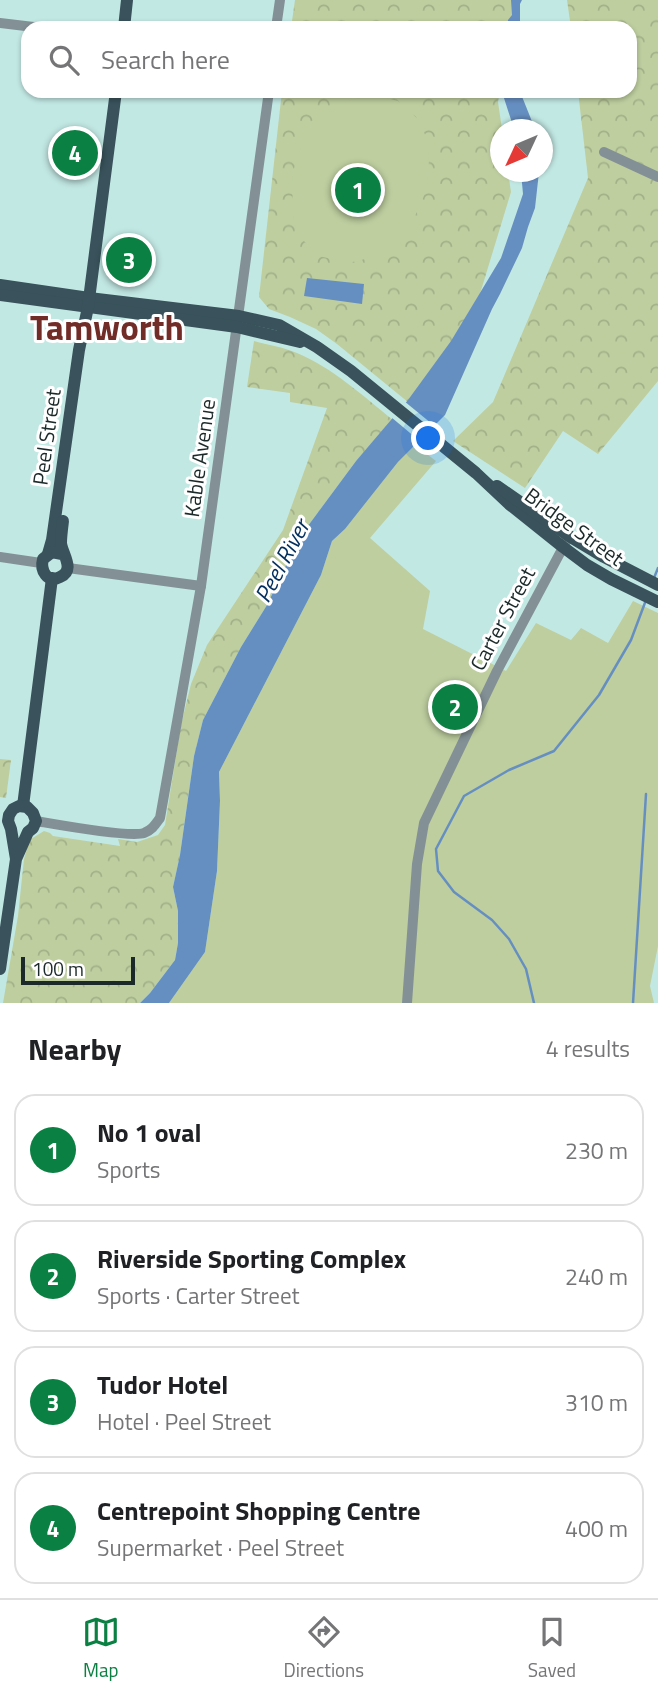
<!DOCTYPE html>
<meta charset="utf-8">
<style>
:root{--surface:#fff;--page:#f2f2f2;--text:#202124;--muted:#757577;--line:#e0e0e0;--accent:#0b8043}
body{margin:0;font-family:"Titillium Web",sans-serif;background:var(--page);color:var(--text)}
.compass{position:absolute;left:490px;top:119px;width:63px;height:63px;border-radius:50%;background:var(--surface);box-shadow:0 2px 5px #0004;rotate:226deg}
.scale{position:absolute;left:21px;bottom:18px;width:114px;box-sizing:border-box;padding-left:7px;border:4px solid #1b2928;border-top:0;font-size:19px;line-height:24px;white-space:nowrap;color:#1b2928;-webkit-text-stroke:5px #fff;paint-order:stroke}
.you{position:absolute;left:429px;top:439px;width:24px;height:24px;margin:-18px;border:5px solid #fff;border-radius:50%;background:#1a73e8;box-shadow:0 0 0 10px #1a73e833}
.badge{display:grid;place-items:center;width:46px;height:46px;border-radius:50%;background:var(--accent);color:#fff;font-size:23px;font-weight:700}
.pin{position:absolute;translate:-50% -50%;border:4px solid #fff;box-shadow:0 2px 7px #0006}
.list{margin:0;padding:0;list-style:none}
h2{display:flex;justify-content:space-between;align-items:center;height:91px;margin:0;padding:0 28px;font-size:30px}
h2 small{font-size:23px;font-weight:400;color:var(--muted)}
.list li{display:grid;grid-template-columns:46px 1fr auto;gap:21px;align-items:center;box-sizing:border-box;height:112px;margin:0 14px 14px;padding:0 14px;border:2px solid var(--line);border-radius:21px}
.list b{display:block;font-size:26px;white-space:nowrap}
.list p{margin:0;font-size:23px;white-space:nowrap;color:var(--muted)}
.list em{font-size:23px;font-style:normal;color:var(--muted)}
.icon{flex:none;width:38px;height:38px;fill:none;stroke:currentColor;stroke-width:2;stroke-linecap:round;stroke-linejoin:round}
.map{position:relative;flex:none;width:658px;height:1003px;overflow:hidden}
.search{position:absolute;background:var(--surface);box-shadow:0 2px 5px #0004;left:21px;right:21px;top:21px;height:77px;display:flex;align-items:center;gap:18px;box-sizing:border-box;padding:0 24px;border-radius:21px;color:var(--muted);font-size:26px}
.sheet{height:595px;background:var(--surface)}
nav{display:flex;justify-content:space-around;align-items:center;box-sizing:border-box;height:98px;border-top:2px solid var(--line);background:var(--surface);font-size:19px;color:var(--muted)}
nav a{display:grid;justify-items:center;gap:4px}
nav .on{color:var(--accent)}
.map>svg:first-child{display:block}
.park{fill:url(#park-crowns)}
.pitch{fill:#bece9f}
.water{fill:#668fc1}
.pier{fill:#c2e8e4}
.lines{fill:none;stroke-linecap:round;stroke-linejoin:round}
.stream{stroke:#668fc1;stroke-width:2.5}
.minor{stroke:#839196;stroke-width:10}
.major{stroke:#39525b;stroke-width:12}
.labels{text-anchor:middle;stroke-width:6;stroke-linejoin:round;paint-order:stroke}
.street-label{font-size:21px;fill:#1b2928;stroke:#fff}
.water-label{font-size:23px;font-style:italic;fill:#032f5d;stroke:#fff}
.town-label{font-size:35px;font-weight:bold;fill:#722c28;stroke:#fff}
</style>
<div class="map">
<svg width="658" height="1003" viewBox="0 0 658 1003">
<defs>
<pattern id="park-crowns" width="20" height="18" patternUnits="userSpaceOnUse" patternTransform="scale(1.75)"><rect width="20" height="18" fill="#bece9f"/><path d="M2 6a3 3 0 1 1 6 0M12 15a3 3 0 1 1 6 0" fill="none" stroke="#a3b189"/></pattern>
</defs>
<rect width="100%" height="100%" fill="#c2e8e4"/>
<g class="park">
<path d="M295,0H518L513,28H291Z"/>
<path d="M567,0H658V381L598,454L563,431L525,488L453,441L493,402L588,178L578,91H630V28H571Z"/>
<path d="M282,91H500L498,102L502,129L500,130V172H508L511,192L472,320L414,407L337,344L316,329L290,317L269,309L259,297Z"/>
<path d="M254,341C268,345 283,347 297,353C333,368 363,396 393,420L356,461L299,538L267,605L241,647L203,720L194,756L180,855L173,887L178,911V943L175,960L150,993L140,1003H3L18,916L24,859L28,845L31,839L44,831L50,833L53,836L120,846L118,839L137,842L158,835L165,825L181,725L191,684L207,645L283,530L327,408L290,402V393L247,387Z"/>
<path d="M0,759L11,760L6,798L0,797Z"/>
</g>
<g class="pitch">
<path d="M374,95L398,101L418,119L427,139L429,158L428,177L422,203L408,228L381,253L356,262L336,260L319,256L297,234L293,216L292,175L302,143L325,115L347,101Z"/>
<path d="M415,445L436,461L370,538L430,591L423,629L506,671L536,623L571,640L581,628L608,643L633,601L658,613V946L650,986L654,1003H169L205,952L217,871L220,801L219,772L321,575L332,541L345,529L398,462Z"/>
</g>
<g class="water">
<path d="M511,0H522L520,4V28H507L508,20L512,15Z"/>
<path d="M504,91H522L521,94L535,129H514L503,95Z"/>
<path d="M521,172H539L535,208L528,227L522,248L500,294L492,309L445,415L398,462L345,529L332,541L321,575L219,772L220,801L217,871L205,952L169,1003H140L150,993L175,960L178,943V911L173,887L180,855L194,756L203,720L241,647L267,605L299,538L356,461L408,400L451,341L501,258L523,194Z"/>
<path d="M307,278L364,284L362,304L304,296Z"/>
</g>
<path class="pier" d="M404,401L437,428L422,443L391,417Z"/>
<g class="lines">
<g class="stream">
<path d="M654,578L658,568"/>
<path d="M534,1003L526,969L509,939L492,920L454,892L438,871L436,849L464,796L509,770L554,751L599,695L631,640L646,600"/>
<path d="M633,1003L646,794"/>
</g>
<g class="minor">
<path d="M0,23L42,28"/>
<path d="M276,28L280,0"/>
<path d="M604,152L658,177"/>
<path d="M0,557L41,563"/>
<path d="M68,568L201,586"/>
<path d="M36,821C54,824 129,838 144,833C152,830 155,825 160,818L201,586L269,91"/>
<path d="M407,1003L417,864L424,823L497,671L567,540"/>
</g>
<g class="major">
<path d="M124,28L127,0"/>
<path d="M0,285L89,298L239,316L279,325L317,347L351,371L476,473L509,504L563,547L587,565L611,579L658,602"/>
<path d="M0,295L237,327L300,342"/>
<path d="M497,486L569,536L604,557L658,585"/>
<path d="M48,554L52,540L79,350L88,307L116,91"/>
<path d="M62,554L52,552L43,559C40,570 47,584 60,577C76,570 62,554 61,543C61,536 62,529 63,521"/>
<path d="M23,806L52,578"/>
<path d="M0,969L16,859L11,829L8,821L9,815L13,809L19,806L27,807L33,813L36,821L33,828L28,832L16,859"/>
</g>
</g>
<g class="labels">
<g class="street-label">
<text transform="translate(47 437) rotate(-82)" y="7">Peel Street</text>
<text transform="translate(200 458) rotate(-82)" y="7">Kable Avenue</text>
<text transform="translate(574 527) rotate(36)" y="7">Bridge Street</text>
<text transform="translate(503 619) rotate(-62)" y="7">Carter Street</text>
</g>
<g class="water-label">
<text transform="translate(282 561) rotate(-62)" y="8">Peel River</text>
</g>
<g class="town-label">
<text x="107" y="340">Tamworth</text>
</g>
</g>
</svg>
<svg class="compass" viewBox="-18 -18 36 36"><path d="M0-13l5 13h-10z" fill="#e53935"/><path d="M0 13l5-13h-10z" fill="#757577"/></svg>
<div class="scale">100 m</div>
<div class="you"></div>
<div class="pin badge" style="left:358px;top:190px">1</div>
<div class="pin badge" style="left:455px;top:707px">2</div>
<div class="pin badge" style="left:129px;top:260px">3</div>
<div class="pin badge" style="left:75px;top:153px">4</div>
<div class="search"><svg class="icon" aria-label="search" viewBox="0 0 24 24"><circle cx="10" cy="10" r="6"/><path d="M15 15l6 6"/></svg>Search here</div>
</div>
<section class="sheet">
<h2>Nearby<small>4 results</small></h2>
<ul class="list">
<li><span class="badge">1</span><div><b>No 1 oval</b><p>Sports</p></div><em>230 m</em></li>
<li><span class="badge">2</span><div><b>Riverside Sporting Complex</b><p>Sports · Carter Street</p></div><em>240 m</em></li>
<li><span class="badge">3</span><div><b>Tudor Hotel</b><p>Hotel · Peel Street</p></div><em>310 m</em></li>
<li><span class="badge">4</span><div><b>Centrepoint Shopping Centre</b><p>Supermarket · Peel Street</p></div><em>400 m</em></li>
</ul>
</section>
<nav>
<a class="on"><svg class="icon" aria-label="map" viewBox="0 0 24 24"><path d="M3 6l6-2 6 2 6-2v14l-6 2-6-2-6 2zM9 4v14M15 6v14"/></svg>Map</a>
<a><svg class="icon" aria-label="directions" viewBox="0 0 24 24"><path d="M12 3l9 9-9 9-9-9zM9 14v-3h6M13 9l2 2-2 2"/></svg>Directions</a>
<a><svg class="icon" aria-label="saved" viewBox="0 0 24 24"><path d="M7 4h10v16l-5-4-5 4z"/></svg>Saved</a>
</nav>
